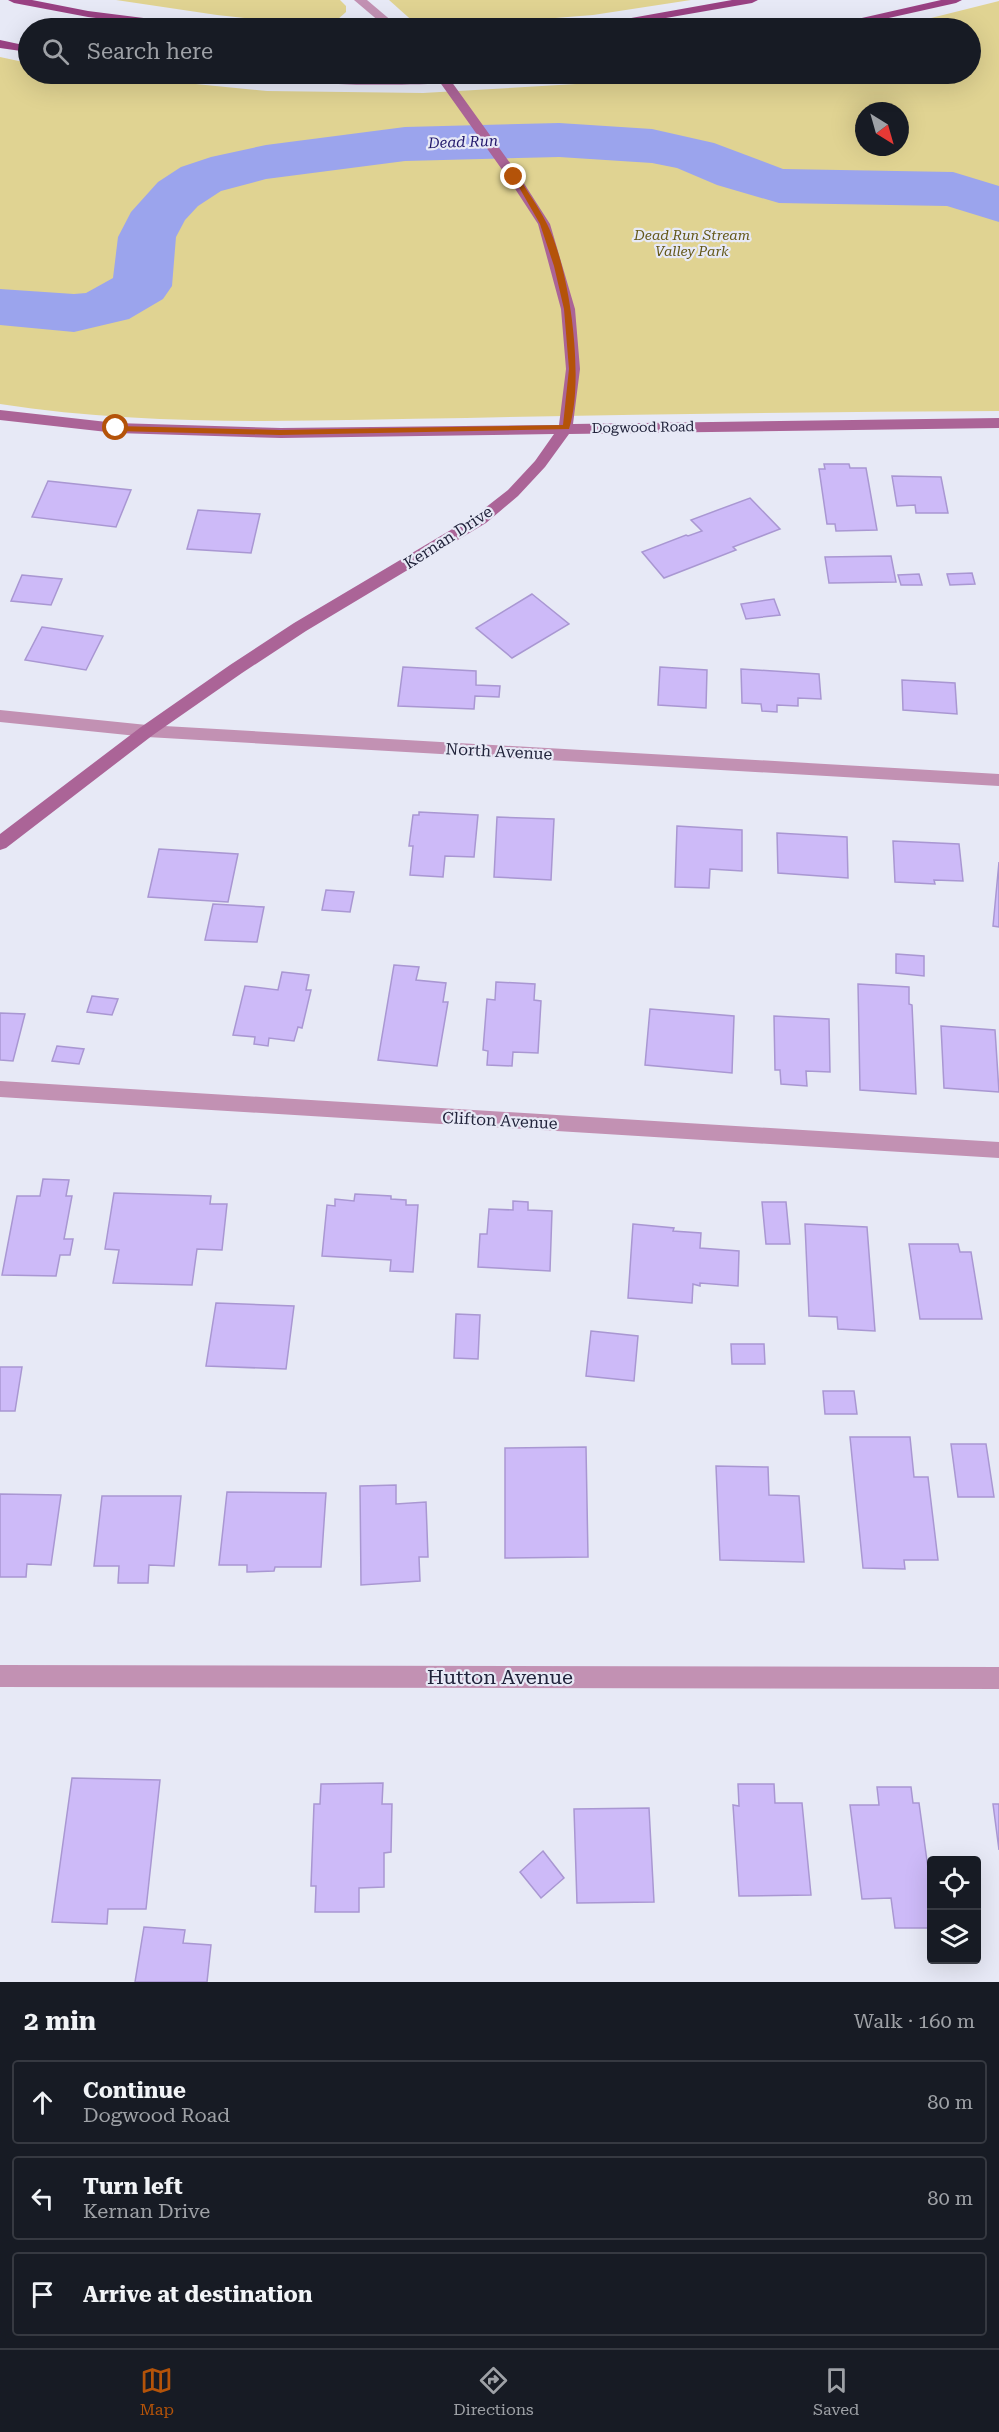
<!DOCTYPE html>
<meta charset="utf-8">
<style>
:root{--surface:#171b24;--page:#242831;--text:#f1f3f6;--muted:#9ea1a6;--line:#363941;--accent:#b45309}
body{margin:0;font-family:"Roboto Serif",serif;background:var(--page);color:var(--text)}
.controls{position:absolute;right:18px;bottom:18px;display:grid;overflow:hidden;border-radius:6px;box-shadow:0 6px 24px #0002}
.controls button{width:54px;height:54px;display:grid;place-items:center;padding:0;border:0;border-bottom:2px solid var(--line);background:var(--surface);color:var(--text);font:30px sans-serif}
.compass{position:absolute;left:855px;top:102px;width:54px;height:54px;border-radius:50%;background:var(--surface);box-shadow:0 6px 24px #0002;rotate:143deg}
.stop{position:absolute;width:18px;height:18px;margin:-14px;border:4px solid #b45309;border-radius:50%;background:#fff}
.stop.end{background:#b45309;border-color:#fff;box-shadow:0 2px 6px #0008}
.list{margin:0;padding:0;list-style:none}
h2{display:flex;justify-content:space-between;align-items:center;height:78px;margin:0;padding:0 24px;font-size:26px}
h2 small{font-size:20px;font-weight:400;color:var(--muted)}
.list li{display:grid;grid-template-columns:39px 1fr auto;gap:18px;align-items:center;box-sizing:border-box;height:84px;margin:0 12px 12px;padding:0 12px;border:2px solid var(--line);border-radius:6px}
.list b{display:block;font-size:22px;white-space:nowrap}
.list p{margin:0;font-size:20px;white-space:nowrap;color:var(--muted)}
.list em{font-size:20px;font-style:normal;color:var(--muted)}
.icon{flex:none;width:33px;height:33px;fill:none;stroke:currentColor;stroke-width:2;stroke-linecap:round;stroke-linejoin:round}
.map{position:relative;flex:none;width:999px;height:1982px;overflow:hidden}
.search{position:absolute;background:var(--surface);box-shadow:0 6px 24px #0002;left:18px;right:18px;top:18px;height:66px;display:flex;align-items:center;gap:15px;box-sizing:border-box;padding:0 21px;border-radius:33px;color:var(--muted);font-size:22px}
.sheet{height:366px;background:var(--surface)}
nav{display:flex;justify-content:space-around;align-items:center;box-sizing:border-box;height:84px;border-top:2px solid var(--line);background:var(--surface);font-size:16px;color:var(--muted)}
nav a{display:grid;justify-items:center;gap:3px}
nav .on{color:var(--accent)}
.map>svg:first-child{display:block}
.green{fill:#e0d392;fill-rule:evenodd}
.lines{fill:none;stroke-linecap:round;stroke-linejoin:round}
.river{fill:#9ba4ed;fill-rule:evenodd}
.building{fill:#cdbaf8;stroke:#a997d2;stroke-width:1.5}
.street{fill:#c291b3;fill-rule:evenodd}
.secondary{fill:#ab6497;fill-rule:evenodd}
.primary{fill:#994183;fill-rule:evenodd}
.route{fill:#b45309}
.labels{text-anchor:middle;stroke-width:4.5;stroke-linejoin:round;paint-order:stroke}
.far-park-label{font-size:14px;font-style:italic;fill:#635718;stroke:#e7e9f6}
.far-street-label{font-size:14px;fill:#21233b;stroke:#e7e9f6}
.far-water-label{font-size:15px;font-style:italic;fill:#20166a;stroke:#e7e9f6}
.street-label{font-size:16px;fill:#21233b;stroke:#e7e9f6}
.near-street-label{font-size:20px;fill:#21233b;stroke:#e7e9f6}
</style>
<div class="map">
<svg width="999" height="1982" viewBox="0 0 999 1982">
<rect width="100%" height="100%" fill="#e7e9f6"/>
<g class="green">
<path d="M116,0H340L346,6V12L337,20L327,25H310L217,15Z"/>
<path d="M389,0H691L593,15L456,26L417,25Z"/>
<path d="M999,1V411C821,412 644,414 466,418C311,420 154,428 0,404V57L28,63V74H95L267,91L423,93L576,84L661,74H970V28H891ZM864,111H900V147H864Z"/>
</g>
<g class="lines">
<path class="river" d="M559,123L652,129L714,143L783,169L953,172L999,186V222L947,206L779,203L717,185L677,168L652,163L559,157L405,161L266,179L221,191L198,206L185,220L176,237L172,286L163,299L129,319L74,332L0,325V289L74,294L86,293L113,278L118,237L131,212L158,182L181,167L211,157L266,145L405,127Z"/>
</g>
<g class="building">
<path d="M824,464H849L850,468H866L877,530L836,531L835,524H827L819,469H825Z"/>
<path d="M892,476L941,477L948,513H916L915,505L897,506Z"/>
<path d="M48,481L131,490L116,527L32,517Z"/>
<path d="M750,498L780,529L733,547L736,550L664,578L642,552L686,535L688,536L702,531L691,520Z"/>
<path d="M198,510L260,514L251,553L187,549Z"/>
<path d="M891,556L896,582L829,583L825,557Z"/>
<path d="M972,573L975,584L950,585L947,574Z"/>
<path d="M919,574L922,585H901L898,575Z"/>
<path d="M22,575L62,579L51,605L11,601Z"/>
<path d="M532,594L569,624L512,658L476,628Z"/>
<path d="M774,599L780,615L746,619L741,604Z"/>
<path d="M42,627L103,636L86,670L25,660Z"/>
<path d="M403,667L476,671V685L500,686L499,697L475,696L474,709L398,706Z"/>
<path d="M660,667L707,670L706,708L658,705Z"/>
<path d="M741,669L819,674L821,699L798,698V706L777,705V712L762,711L761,704L742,703Z"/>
<path d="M902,680L955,683L957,714L903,710Z"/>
<path d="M419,812L478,815L474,857L445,856L443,877L410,875L413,846H409L413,815H419Z"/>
<path d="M497,817L554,819L551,880L494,877Z"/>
<path d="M677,826L742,830V871L710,869L709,888L675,887Z"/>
<path d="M777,833L847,837L848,878L778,873Z"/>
<path d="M893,841L959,844L963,881L934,880L935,884L895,882Z"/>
<path d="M159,849L238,854L228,902L148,897Z"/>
<path d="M999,862V927L993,926Z"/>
<path d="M326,890L354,892L350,912L322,910Z"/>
<path d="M213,904L264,907L257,942L205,940Z"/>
<path d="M896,954L924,956V976L896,973Z"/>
<path d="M394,965L419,967L416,980L446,983L443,1002H448L437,1066L378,1060Z"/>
<path d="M282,972L309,975L306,990H311L302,1028L298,1027L294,1041L269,1038L268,1046L254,1044L255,1037L233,1035L245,986L278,990Z"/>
<path d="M496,982L535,984L534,1000L541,1001L538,1053L513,1052L512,1066L487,1065L488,1051L483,1050L487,999L495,1000Z"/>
<path d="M858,984L909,987V1004L912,1005L916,1094L860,1090Z"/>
<path d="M92,996L118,999L112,1015L87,1012Z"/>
<path d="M650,1009L734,1016L732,1073L645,1065Z"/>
<path d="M0,1013L25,1014L13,1061L0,1060Z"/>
<path d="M774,1016L829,1019L830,1072L806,1071L807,1086L781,1084L780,1070H775Z"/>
<path d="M941,1026L995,1030L999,1092L944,1088Z"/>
<path d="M57,1046L84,1049L79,1064L52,1061Z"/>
<path d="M43,1179L69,1180L66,1196H72L64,1239H73L70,1255H60L56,1276L2,1275L17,1196H40Z"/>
<path d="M114,1193L211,1196L210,1204H227L222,1250L197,1249L192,1285L113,1283L119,1250L105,1249Z"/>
<path d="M355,1194L391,1196V1199L406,1200V1205H418L413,1272L390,1271L391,1260L322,1256L327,1205L335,1206V1199L354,1201Z"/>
<path d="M513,1201L528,1202V1210L552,1211L550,1271L478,1267L480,1234H487L489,1209L513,1210Z"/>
<path d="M762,1202H786L790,1244H766Z"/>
<path d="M633,1224L674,1228L673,1231L701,1233L700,1248L739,1251L738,1286L700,1283V1286L693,1284L692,1303L628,1298Z"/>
<path d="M805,1224L867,1227L875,1331L838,1329L837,1317L809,1316Z"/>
<path d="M909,1244H958L960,1252H971L982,1319H920Z"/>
<path d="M216,1303L294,1306L286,1369L206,1366Z"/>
<path d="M456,1314L480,1315L478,1359L454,1358Z"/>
<path d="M591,1331L638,1336L634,1381L586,1376Z"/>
<path d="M731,1344H764L765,1364H732Z"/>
<path d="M0,1367H22L15,1411H0Z"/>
<path d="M823,1391H854L857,1414H825Z"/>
<path d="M850,1437H910L914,1477H928L938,1560H904L905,1569L863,1568Z"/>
<path d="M951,1444H986L994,1497H958Z"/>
<path d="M586,1447L588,1557L505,1558V1448Z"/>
<path d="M716,1466L768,1467L769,1495L799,1496L804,1562L720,1560Z"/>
<path d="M396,1485V1504L426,1502L428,1557H419L420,1581L361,1585L360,1486Z"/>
<path d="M227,1492L326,1493L321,1567H275L274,1571L247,1572V1565H219Z"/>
<path d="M0,1494L61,1495L51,1565L27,1564L26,1577H0Z"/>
<path d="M102,1496H181L174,1566L149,1565L148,1583H118L119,1566H94Z"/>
<path d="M72,1778L160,1780L146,1909H108L107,1924L52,1922Z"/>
<path d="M383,1783L382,1804H392L391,1852L384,1853V1887L359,1888V1912H315L316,1886H311L314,1804H320L321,1784Z"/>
<path d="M738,1784H774L775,1803H802L811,1895L739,1896L733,1805L739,1806Z"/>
<path d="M877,1787H911L913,1803H919L932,1897V1928H895L891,1898L862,1899L850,1805H879Z"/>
<path d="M993,1804H999V1850Z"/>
<path d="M649,1808L654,1902L577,1903L574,1809Z"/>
<path d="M543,1851L564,1878L541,1898L520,1872Z"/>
<path d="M144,1927L185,1930L183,1943L211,1945L207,1982H135Z"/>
</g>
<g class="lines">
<g class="street">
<path d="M354,0H367L400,28H387Z"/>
<path d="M0,710L147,725L999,774V786L147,737L0,722Z"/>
<path d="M0,1081L999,1142V1158L0,1097Z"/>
<path d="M0,1665L999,1667V1689L0,1687Z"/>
</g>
<path class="secondary" d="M434,74H446L518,174L550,224L575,309L580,369L573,424L999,418V428L569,434L545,467L518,496L486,523L306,631L242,673L153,735L6,848L0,850V834L141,727L230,665L294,623L476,515L508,490L535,461L554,434L281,438L116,433L0,420V410L116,423L281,428L559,425L566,369L561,309L538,224L508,178Z"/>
<g class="primary">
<path d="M8,0H32L88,11L199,25L205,28H175L88,17L14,3Z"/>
<path d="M732,0H758L752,3L620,26L561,28L567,25L620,20Z"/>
<path d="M941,0H962L956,3L844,28H825L831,25Z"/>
<path d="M0,40L28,46V52L0,48Z"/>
<path d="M222,74L384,78L546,74C530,88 238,88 222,74Z"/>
</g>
</g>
<path class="route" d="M512,175H517C527,191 538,206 546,222C570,267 585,380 569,429L280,435L116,431L113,428L116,426L280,430L563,425L569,369L564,309L554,266L540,224Z"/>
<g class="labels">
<g class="far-park-label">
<text x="692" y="240">Dead Run Stream<tspan x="692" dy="16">Valley Park</tspan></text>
</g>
<g class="far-street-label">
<text transform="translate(643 427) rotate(-1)" y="5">Dogwood Road</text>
</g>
<g class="far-water-label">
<text transform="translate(463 142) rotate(-2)" y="5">Dead Run</text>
</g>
<g class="street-label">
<text transform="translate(448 537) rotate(-33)" y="6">Kernan Drive</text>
<text transform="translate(499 751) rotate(3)" y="6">North Avenue</text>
<text transform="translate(500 1120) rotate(3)" y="6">Clifton Avenue</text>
</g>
<g class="near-street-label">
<text x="500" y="1684">Hutton Avenue</text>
</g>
</g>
</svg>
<div class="controls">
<button><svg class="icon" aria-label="locate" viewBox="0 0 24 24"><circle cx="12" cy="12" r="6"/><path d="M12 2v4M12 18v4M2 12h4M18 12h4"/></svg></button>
<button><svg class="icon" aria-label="layers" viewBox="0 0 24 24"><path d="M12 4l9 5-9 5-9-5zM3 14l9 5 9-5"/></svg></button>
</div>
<svg class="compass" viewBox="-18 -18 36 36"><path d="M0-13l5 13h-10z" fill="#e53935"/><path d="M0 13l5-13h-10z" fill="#9ea1a6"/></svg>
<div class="stop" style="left:116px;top:428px"></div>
<div class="stop end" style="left:514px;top:177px"></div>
<div class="search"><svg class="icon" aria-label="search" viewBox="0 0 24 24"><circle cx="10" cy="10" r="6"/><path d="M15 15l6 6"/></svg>Search here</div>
</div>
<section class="sheet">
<h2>2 min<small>Walk · 160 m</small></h2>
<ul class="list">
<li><svg class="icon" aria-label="ahead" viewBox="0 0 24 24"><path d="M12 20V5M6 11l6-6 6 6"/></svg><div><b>Continue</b><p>Dogwood Road</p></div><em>80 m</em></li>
<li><svg class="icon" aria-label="left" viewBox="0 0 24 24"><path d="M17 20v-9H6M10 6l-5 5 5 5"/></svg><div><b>Turn left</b><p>Kernan Drive</p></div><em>80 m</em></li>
<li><svg class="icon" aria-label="arrive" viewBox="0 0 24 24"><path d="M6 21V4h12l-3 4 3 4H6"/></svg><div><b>Arrive at destination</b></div></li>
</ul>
</section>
<nav>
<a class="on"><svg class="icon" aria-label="map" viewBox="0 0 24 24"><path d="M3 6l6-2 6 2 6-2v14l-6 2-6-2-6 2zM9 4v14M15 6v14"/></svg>Map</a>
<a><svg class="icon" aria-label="directions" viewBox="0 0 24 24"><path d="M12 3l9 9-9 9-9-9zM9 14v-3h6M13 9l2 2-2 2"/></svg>Directions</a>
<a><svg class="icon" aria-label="saved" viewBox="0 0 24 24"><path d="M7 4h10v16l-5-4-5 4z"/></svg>Saved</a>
</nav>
